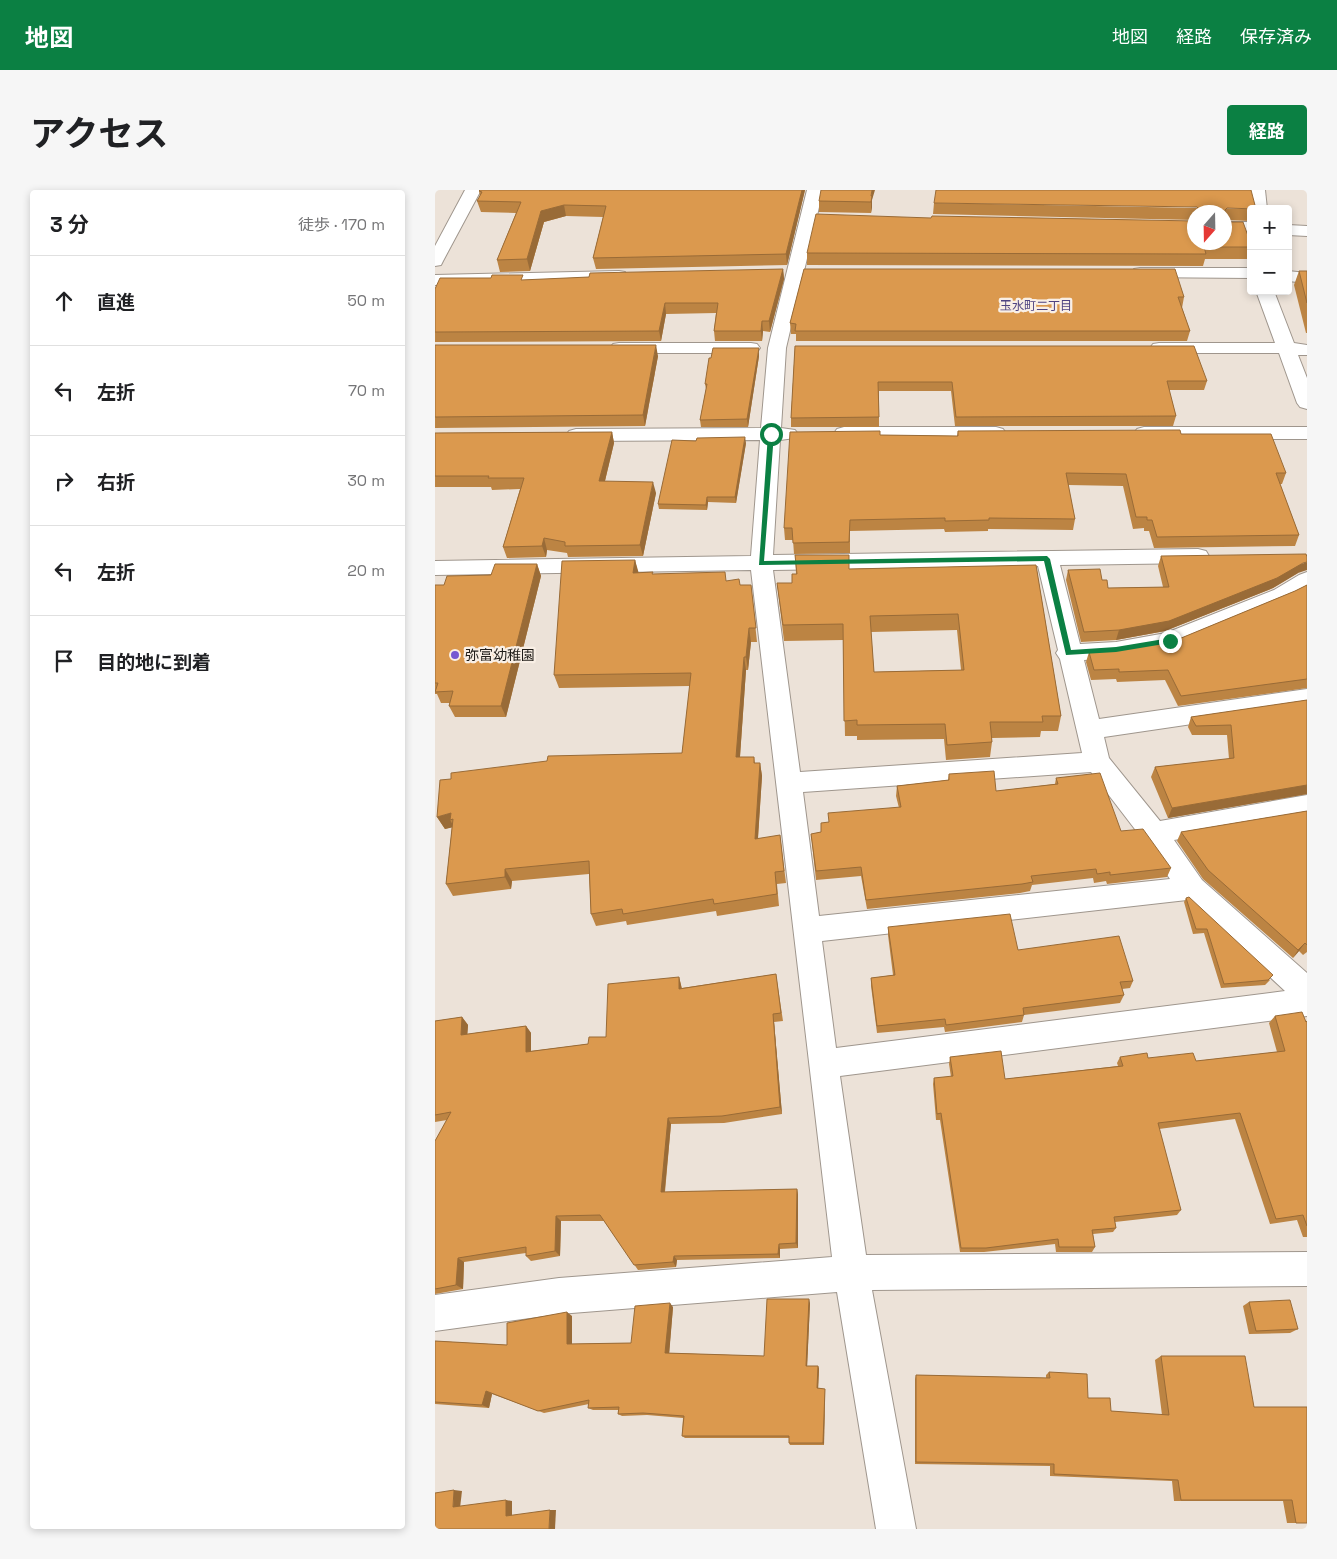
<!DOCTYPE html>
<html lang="ja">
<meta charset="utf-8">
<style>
:root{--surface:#fff;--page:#f6f6f6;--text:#202124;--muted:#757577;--line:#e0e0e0;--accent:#0b8043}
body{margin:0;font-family:"Space Grotesk","Noto Sans JP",sans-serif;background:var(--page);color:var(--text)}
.controls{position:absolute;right:15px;top:15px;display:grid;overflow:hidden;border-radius:5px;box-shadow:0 2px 8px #0003}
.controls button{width:45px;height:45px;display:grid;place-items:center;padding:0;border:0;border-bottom:1px solid var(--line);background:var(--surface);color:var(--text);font:25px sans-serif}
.compass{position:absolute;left:752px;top:15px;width:45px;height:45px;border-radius:50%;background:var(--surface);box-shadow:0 2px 8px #0003;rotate:200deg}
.stop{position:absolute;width:15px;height:15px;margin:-11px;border:4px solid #0b8043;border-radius:50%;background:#fff}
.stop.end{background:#0b8043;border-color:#fff;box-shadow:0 1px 5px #0008}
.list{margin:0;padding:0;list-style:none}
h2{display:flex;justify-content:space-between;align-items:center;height:65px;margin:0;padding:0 20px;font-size:21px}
h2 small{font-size:16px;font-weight:400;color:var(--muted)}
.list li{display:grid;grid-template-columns:32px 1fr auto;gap:15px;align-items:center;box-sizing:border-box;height:90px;padding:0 20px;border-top:1px solid var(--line)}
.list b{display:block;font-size:19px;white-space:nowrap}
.list em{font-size:16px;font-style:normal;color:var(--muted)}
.icon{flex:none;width:28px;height:28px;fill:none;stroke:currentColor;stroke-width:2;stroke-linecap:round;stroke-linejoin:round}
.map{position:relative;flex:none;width:872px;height:1339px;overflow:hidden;border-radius:5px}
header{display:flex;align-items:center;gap:30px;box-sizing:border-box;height:70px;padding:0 25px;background:var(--accent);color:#fff}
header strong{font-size:24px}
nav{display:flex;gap:28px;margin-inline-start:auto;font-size:18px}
.intro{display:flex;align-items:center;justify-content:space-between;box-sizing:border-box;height:120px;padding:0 30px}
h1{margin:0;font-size:35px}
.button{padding:12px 22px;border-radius:5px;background:var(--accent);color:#fff;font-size:18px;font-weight:700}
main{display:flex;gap:30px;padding:0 30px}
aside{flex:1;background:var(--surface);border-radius:5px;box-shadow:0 2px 8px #0003}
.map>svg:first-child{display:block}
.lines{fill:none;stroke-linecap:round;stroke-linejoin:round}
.minor-casing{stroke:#9f968d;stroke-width:2}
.minor{fill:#fff;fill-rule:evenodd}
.wall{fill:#bc8443;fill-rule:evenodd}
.shaded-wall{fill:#996b37}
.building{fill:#db994e;stroke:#996b37;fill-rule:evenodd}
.route{fill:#0b8043}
.poi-dot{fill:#7558d2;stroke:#f9efe5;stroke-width:2}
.labels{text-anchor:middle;stroke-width:4.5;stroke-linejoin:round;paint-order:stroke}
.far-neighbourhood-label{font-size:12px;fill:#4e4381;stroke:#f9efe5}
.poi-label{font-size:14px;fill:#1f1c18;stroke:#f9efe5;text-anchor:start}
</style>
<header>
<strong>地図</strong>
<nav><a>地図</a><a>経路</a><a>保存済み</a></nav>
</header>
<div class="intro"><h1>アクセス</h1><a class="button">経路</a></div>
<main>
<aside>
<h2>3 分<small>徒歩 · 170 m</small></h2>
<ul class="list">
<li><svg class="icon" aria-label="ahead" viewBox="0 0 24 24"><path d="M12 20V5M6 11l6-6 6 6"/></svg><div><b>直進</b></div><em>50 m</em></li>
<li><svg class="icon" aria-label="left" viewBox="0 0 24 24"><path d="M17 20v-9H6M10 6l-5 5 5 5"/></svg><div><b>左折</b></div><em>70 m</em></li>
<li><svg class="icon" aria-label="right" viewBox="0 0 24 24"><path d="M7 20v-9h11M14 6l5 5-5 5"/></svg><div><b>右折</b></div><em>30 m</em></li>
<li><svg class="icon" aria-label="left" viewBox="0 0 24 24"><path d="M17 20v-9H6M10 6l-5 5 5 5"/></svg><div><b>左折</b></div><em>20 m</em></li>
<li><svg class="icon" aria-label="arrive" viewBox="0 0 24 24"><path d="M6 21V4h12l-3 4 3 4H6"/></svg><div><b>目的地に到着</b></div></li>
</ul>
</aside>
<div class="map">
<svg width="872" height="1339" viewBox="0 0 872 1339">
<rect width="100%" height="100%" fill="#ece2d8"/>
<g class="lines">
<g class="minor-casing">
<g id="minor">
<path d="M30,0H46L8,71L6,75L0,76V56Z"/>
<path d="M372,0H388L351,158L346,238L360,240L363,244L360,248L345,250L338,365L763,359L771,361L774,366L771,371L763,373L625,375L645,454L681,452L731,443L839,400L864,385L872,382V400L855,410L735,459L681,468L649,470L664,529L872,499V517L669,547L674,568L725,631L872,605V627L739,650L767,690L872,783V826L405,886L431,1065L872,1062V1096L437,1100L481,1339H441L402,1102L124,1124L0,1141V1105L124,1088L397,1067L316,380L0,385V371L316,366L325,250L141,251L134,249L131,245L134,241L141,239L326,238L333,158ZM603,376L623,460L621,463L625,469L647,563L365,582L338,380ZM656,582L709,651L735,689L384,726L368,602ZM752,710L850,801L401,858L387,751Z"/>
<path d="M814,0H830L832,19H816Z"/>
<rect x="789" y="32" width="27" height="10"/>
<path d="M853,35L872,36V46L853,45Z"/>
<path d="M705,78H816V88L699,87L697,83L699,79Z"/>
<path d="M184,81L190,82L192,86L190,90L0,95V85Z"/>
<path d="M853,81L872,83V93L853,91Z"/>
<path d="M821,101H839L859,153L872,155V165H863L872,188V219L865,217L862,213L844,163H724L718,162L715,158L718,154L724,153H840Z"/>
<path d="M184,153H316L322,154L325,158L322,162L316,163H184L178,162L175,158L178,154Z"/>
<path d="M409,237H561L568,239L571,243L568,247L561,249H409L402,247L399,243L402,239Z"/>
<path d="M709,237H872V249H709L702,247L699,243L702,239Z"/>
</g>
</g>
<use href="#minor" class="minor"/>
</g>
<g class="wall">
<path d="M370,0L352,75L161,79L158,68L168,27L131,26L109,32L95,81L65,82L62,70L81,23L46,22L42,11L45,6L44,1Z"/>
<path d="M437,10V17L436,23L384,22V11Z"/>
<path d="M499,13L816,19V31L790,30L816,54V61L813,69H770L768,76L372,75V63L760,52L790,22H760V30L498,24Z"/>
<path d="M348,79L349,89L335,142L328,141L327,151H280L279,141L281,123L231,124L226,151L0,152V99L89,90Z"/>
<path d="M369,79L749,107L747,118L755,141L752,151H361V144H356L355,133Z"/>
<path d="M864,81H872V143H871L859,95Z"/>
<path d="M0,155L223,166L210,236L0,238Z"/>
<path d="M360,156L772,191L769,200H734L741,226L738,236H520L516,201H444V237H356V228Z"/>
<path d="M324,166L313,237H266L265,230L271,199L270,194Z"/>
<path d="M523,241L746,244L851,283L847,294H845L864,345L860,356L719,358L714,341H709V338L698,339L688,296L633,295L640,329L638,340L553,339V341L510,342L509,339L415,341V363L359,364L358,350H350L349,338L445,245L522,246Z"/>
<path d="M177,242L179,253L170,291L221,303L208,366L133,367L132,363L112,360L111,367L72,368L68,357L85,299L57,300L56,297H0V243Z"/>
<path d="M311,253L301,313L273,312L272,320L224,319L223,314Z"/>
<path d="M360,365L414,379L601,375L626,526L623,541H606L605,547L557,548V552L555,567L511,570L509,549L422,550V546H410L408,450L349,451L342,393H357L361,384ZM522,440L526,480L439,482L436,442Z"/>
<path d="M726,366L863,383L838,398L730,441L681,450L646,452L631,390L633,380L667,390L673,398L728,397L723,376Z"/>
<path d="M200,370L203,383L292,391L305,395H316L322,452H316L313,480H311L305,567H319L320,573H325L327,586L323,649L345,645L351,693L342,694L344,716L282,726L281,721L192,735L191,731L161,736L156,724L154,684L77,691L76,699L18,706L11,694L17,637L10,639L2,627L247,563L255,496L124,498L119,485Z"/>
<path d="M102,374L106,386L71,527H20L14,516L15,513H6L2,504H0V395H9Z"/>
<path d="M872,395V498L743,516L730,490L682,492L681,489L656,490L651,472L654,462L684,460L739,451L860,401Z"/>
<path d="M872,510V604L733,628L716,587L720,577L794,569L792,545H757L753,537L756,527Z"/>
<path d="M514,584L561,601L620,594L621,588L686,641L736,678L732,687L672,694L671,691L659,693L658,688L597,695L595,701L585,703L432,719L426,686L381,690L376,644L386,642L394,632L464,618L461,606L462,596L513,590Z"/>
<path d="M872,621V762L868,765L864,761L858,768L768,689L742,651L746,642Z"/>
<path d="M751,708L835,790L830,795L786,798L769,743L758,744L749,712Z"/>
<path d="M453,737L583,760L698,791L695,798L687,799L689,805L685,813L589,825L587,832L510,842L509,837L442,843L436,796V788L458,785L453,745Z"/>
<path d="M341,784L348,831L339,832L347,924L289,933L236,934L230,1002L362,999L363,1005V1058L345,1059V1068L242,1070L241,1077L203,1080L169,1031H126L125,1066L96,1071L91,1066V1063L29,1072L28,1099L0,1104V951L12,930L0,932V831L27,827L33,835L32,844L91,836L96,843V861L153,854L171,847L244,787L246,795L247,798Z"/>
<path d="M840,826L872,831V1047H868L862,1030L835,1034L800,929L724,939L746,1020L742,1025L680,1032L681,1038L678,1042L658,1044L660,1057L657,1062H621L620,1054L549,1062H525L505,930H501L498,894L499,888L516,887L514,874L515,867L570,889L683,876L682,873L685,867L761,871L842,862L834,833Z"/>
<path d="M814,1112L863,1139L855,1143L814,1144L808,1116Z"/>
<path d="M375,1113L372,1176H383L384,1179L383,1198L390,1199V1201L389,1255H355L354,1253V1248H250L247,1246L248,1228L212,1225L187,1226L183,1224V1220H158L153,1218L154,1214L109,1223L57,1204L54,1218L0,1214V1151L72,1155L137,1126V1154L196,1153L238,1117L234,1163L329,1166Z"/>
<path d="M726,1166L819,1217H872V1333H852L848,1311H739L737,1291L615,1286V1276L480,1274V1189L481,1185L611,1188V1185L614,1182L653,1208L676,1221L727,1225L720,1170Z"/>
</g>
<g class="shaded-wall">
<path d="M367,0H370L352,75L351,64Z"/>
<path d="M437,0H440L437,10V17L436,23V6Z"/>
<path d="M129,15L131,26L109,32L95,81L92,69L106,21Z"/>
<path d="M348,79L349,89L335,142L334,131Z"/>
<path d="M230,113L231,124L226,151L224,141Z"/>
<path d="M327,131L328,141L327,151L326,141Z"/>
<path d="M221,155L223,166L210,236L208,225Z"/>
<path d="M324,158V166L313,237L312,229Z"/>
<path d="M177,242L179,253L167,303L164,291Z"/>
<path d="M310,247L311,253L301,313L300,307Z"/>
<path d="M218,292L221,303L208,366L205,355Z"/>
<path d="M272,307L273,312L272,320L271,315Z"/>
<path d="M109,348L112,360L111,367L107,356Z"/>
<path d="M200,370L204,384L198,383Z"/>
<path d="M872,372V380L863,383L838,398L730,441L681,450L684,440Z"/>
<path d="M102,374L106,386L71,527L66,516Z"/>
<path d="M314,438L316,452L313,480L311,467Z"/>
<path d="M309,467L311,480L304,580L301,567Z"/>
<path d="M325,573L327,586L322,661L320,649Z"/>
<path d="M872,595V604L733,628L737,618Z"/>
<path d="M16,623L15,630L19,637L10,639L2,627Z"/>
<path d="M70,679L77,691L76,699L70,687Z"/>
<path d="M870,753L864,761L858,768L863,760Z"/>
<path d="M244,787L246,795L247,806L244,799Z"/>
<path d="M338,824L339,832L347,924L345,917Z"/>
<path d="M27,827L33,835L32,852L26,845Z"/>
<path d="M91,836L96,843V869L91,862Z"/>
<path d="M233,928L236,934L229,1008L226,1002Z"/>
<path d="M362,999L363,1005V1058L361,1053Z"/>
<path d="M121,1026L126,1031L125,1066L120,1061Z"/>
<path d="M344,1054L345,1059V1068L343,1064Z"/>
<path d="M239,1066L242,1070L241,1077L238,1072Z"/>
<path d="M23,1068L29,1072L28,1099L21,1095Z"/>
<path d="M374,1109L375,1113L372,1179L371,1176Z"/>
<path d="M235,1113L238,1117L234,1166L230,1163Z"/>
<path d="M132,1122L137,1126V1157L132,1154Z"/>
<path d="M383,1176L384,1179L383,1201L382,1198Z"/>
<path d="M390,1199V1201L389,1255L388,1253Z"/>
<path d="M51,1201L57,1204L54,1218L47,1215Z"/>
<path d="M19,1300L27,1301L25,1318L18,1317Z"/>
<path d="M71,1310L77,1311V1327L71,1326Z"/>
<path d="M115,1320H121L120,1339H114Z"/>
</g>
<g class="building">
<path d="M45,0H367L351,64L158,68L171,16L129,15L106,21L92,69L62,70L86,12L42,11L47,2L44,1Z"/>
<path d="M386,0H437L436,6H437L436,12L384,11Z"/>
<path d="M501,0H816L821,19L792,18L790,20V30L792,32H808L816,54V57H769L771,64L372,63L381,24L496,28L497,26L760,31V52H790V22H764V19L762,17L499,13Z"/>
<path d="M348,79L334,131H327L326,141H279L283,113H230L224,141L0,142V99L5,88H56L57,85H88L86,90L154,87L155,83Z"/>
<path d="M369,79H740L749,107H743L755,141H360L361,134L355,133Z"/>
<path d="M864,81H872V113Z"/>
<path d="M0,155H221L208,225L0,227Z"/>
<path d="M360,156H759L772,191H732L741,226L521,227L517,192H443L444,227L356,228Z"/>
<path d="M278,158H324L312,229L265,230L272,194H270L274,168H276Z"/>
<path d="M745,240L746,244H836L851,283H841L864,345L722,347L717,330H712V327H701L691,284L631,283L640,329L554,328V330L510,331V328L415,330L414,352L358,353L357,338H349L355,242L445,241V245L523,246V241Z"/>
<path d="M177,242L164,291L218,292L205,355L130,356V352L109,348L107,356L68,357L89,288H53L54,286H0V243Z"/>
<path d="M310,247L300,307H272L271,315L223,314L237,250L261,251L262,248Z"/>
<path d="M871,364L872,367V372L868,373L842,388L734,431L684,440L649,442L633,380L665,379L667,390H672L673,398L734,397L726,366Z"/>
<path d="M360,365H414V379L601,375L626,526H607L608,532H555L557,552L512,555L510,534L422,535V530L409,531L408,434L348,435L342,393H357V384H362ZM523,424L529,480L439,482L435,426Z"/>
<path d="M200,370L198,383L218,382L217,384L290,382L291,391L304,389L305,395H316L321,438H314L311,467H309L301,567H319V573H325L320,649L345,645L349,681L340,682L342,704L279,714L278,709L188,724L187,719L156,724L154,671L70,679V687L11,694L18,629L15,630L16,623L2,627L5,590L16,589V583L112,571L113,566L247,563L256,483L119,485L127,371Z"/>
<path d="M60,374H102L66,516H14L18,501L0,502L3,493H0V395H9L12,386L56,385Z"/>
<path d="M872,395V489L746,506L733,480L684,482V479L659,480L654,462L684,460L739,451L860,401Z"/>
<path d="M872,510V595L737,618L720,577L799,568L796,535L761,536L756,527Z"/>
<path d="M559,581L561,601L623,594L621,588L665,583L686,641L708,639L736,678L675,685V682L662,684L661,679L596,686L598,692L587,694L431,710L426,677L381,681L376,644L386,642V633L394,632L393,623L466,617L462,596L514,590V584Z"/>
<path d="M872,621V755L870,753L863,760L773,680L746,642Z"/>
<path d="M754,707L838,785L833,790L789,794L772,739H761L751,708Z"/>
<path d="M575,724L583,760L684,746L698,791L685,792L689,805L588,818L589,825L511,835L510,829L442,836L436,788L460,785L453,737Z"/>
<path d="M341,784L346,823L338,824L345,917L287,926L233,928L226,1002L362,999L361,1053L344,1054L343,1064L239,1066L238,1072L199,1075L165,1025L121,1026L120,1061L91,1066V1057L23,1068L21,1095L0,1099V951L16,922L0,925V831L27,827L26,845L91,836V862L153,854L154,847H171L173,794L244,787V799Z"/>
<path d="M867,822L871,832L872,831V1036L868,1025L841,1029L805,923L723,933L746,1020L679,1027L681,1038L657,1040L660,1057H624L623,1049L551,1058H526L506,923L502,924L499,888L518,886L515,867L566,861L570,889L688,876L685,867L712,863L713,868L758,863L761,871L850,861L840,826Z"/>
<path d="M332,1109H374L371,1176H383L382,1198L390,1199L388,1253H354V1246H247L249,1226L208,1223L183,1224L184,1217L153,1218L154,1210L103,1221L51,1201L47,1215L0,1212V1151L72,1155V1133L132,1122V1154L196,1153L200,1116L235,1113L230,1163L329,1166Z"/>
<path d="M855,1110L863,1139L821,1141L814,1112Z"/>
<path d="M726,1166H810L819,1217H872V1333H861L857,1310H746L743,1290L619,1284V1274L481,1272V1185L615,1188L614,1182L652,1184L653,1208H675L676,1221L734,1225Z"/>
<path d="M19,1300L18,1317L71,1310V1326L115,1320L114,1339H0V1303Z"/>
</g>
<path class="route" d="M336,242L339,244L329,371L612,366L615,369L636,460L681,457L735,448L739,451L735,453L681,462L631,465L609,371L324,375L333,244Z"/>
<circle class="poi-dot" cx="20" cy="465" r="5"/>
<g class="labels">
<g class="far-neighbourhood-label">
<text x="601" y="120">玉水町二丁目</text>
</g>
<g class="poi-label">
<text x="30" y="470">弥富幼稚園</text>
</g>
</g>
</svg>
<div class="controls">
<button>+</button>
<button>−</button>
</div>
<svg class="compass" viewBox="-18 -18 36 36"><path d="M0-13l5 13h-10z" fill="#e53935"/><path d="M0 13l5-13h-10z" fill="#757577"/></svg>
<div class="stop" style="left:336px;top:244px"></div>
<div class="stop end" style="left:735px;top:451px"></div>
</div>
</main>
